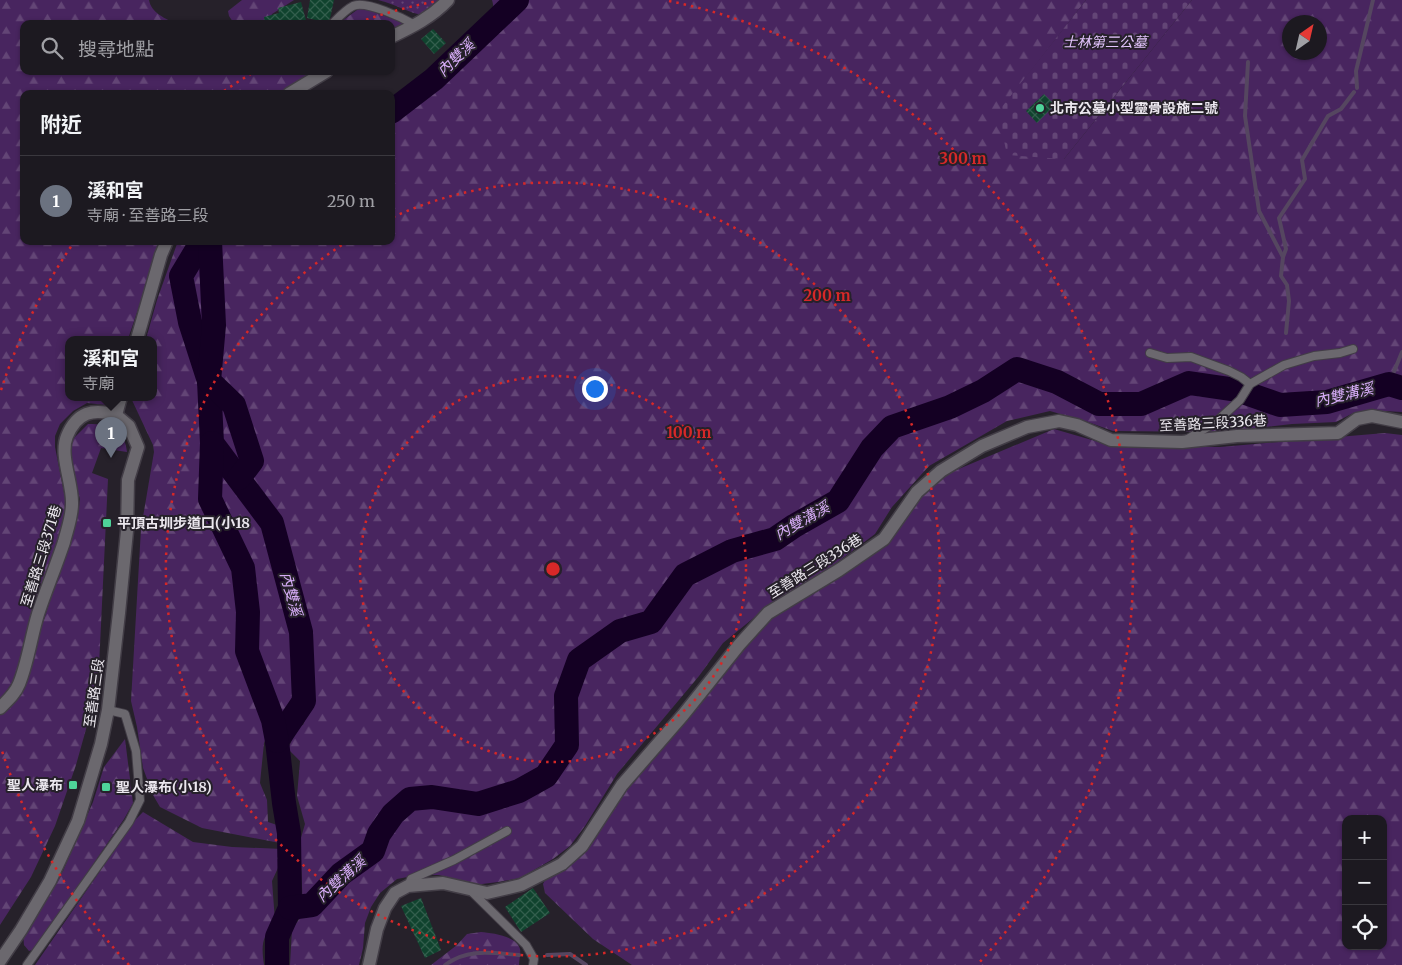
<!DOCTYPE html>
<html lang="zh-TW">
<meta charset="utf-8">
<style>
:root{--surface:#1c1920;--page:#29262d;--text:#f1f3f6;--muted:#a0a0a5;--line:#3a383e;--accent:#2563eb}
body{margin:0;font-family:Merriweather,"Noto Sans TC",serif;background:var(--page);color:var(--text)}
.controls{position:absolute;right:15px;bottom:15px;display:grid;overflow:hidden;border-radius:10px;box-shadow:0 1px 4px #0004}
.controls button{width:45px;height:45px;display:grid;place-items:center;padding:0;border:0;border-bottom:1px solid var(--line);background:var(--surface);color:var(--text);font:25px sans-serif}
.compass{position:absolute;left:1282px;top:15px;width:45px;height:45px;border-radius:50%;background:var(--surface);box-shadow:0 1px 4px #0004;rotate:34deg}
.you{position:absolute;left:594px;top:388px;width:18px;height:18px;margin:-12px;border:4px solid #fff;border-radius:50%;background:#1a73e8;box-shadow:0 0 0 8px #1a73e833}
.badge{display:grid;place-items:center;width:32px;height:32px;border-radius:50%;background:var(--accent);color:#fff;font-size:16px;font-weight:700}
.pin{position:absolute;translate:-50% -41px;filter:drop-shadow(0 1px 2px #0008)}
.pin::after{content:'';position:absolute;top:26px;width:18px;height:15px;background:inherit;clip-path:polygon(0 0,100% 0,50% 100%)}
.popup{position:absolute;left:65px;top:336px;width:92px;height:65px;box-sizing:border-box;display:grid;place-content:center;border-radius:10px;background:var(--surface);filter:drop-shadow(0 1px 4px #0005);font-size:16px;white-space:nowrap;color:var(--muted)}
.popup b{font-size:19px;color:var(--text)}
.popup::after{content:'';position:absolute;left:50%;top:100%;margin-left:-10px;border:10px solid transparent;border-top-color:var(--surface)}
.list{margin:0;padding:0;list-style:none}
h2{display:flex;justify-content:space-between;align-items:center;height:65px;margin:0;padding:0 20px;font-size:21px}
h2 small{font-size:16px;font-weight:400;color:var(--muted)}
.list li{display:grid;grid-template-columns:32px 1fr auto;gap:15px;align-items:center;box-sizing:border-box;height:90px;padding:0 20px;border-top:1px solid var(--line)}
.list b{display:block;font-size:19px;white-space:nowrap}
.list p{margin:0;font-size:16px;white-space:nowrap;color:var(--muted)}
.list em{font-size:16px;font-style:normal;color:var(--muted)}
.icon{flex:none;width:28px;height:28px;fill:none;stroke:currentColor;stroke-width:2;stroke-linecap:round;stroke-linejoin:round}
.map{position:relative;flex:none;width:1402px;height:965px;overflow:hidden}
.search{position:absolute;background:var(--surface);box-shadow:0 1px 4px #0004;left:20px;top:20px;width:375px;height:55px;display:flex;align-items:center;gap:12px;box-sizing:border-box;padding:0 18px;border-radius:10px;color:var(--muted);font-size:19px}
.panel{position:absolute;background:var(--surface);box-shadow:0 1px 4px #0004;left:20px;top:90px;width:375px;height:155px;border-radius:10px}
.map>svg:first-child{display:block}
.grass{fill:url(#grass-dots)}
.forest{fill:url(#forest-firs);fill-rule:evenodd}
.cemetery{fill:url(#cemetery-stones)}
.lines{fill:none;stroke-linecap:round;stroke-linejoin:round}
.stream{stroke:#554660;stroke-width:4}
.river{stroke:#140023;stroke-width:24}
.building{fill:url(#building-cross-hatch)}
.service-casing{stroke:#423d46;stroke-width:10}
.minor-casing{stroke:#423d46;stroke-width:15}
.tertiary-casing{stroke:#423d46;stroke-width:15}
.service{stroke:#6b686e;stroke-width:8}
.minor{stroke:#6b686e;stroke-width:12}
.tertiary{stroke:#6b686e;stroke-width:12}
.ring{fill:none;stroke:#d62828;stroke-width:2.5;stroke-dasharray:2.5 5}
.poi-dot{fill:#4ed399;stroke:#26212a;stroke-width:2}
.labels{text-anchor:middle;stroke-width:4;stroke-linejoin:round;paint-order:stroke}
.park-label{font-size:14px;font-style:italic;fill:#e3c4fd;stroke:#26212a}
.poi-label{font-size:14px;font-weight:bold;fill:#ece8ef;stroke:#26212a;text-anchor:start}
.street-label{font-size:14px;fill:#ece8ef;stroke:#26212a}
.water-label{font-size:15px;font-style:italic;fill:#d6acf7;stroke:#26212a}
.centre{fill:#d62828;stroke:#26212a;stroke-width:2.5}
.ring-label{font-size:15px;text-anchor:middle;font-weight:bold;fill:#d62828;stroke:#26212a;stroke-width:4;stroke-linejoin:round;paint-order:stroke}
</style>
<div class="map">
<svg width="1402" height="965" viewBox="0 0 1402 965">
<defs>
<pattern id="grass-dots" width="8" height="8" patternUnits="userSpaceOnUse" patternTransform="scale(1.25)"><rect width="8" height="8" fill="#48255f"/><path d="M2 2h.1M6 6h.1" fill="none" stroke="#634576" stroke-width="1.8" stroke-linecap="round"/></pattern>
<pattern id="forest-firs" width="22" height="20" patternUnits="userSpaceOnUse" patternTransform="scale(1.25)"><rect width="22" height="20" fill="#48255f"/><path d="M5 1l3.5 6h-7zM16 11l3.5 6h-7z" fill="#634576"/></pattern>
<pattern id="cemetery-stones" width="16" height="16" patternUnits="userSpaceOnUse" patternTransform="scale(1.25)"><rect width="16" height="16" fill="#48255f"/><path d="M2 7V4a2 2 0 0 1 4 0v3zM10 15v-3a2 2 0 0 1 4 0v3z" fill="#634576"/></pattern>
<pattern id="building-cross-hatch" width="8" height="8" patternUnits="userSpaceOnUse" patternTransform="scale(1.25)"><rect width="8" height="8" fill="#10432e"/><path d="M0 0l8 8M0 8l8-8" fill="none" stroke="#335e4d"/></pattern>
</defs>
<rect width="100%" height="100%" fill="#26212a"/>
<path class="grass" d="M378,0H443L424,15C410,14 393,3 378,0Z"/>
<g class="forest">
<path d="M0,0H149C151,13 166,19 177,24H24V71H314L277,94H24V241H161L128,339H68V397H110L107,405L87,403L73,411L60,424L55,436V447L66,503V520L31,621L14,680L0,700Z"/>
<path d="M242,0H294L272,14L267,24H245L233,22L229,16L228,11Z"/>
<path d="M492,0H1086L999,112L1064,159L1192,0H1402V412L1384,411L1355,412L1336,422L1292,424L1221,432L1113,431L1088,422L1050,411L1007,421L929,466L892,507L875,534L832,566L767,607L723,643L699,676L617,774L585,826L570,846L553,859L520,878L498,882L474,885L439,875H418L397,879L380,893L371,907L365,923L363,948L359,965H290L292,929L303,914L301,859L298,848L305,824L297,796L300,761L288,749L298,726L303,725L311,706L309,702L303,701L278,718L269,730L264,743L260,783L267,800L268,822L283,827L282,840L280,843L202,828L160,807L153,795L143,768L137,727L131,701L141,529L154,452L153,445L131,398L154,397V339H146L157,300L178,241H391V101L484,35C493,24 496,14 492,0ZM1290,22H1320V52H1290Z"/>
<path d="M361,7L406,24L391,32V24H338Z"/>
<path d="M88,424C110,424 125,429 127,452L101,448L92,473L108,479L99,666L90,715L76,765L55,826L31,877L0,925V715L6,711L19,696L78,515L80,499L73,476L69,449L71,441Z"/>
<path d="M1054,429L1109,445L1220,447L1385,433L1402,435V965H632L593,939L545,893L543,884L546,878L772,617L888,545L920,497L942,476ZM1346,819H1383V946H1346Z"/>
<path d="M125,739L133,803L124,819L35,949L29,951L24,945L23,933L63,871L93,802L104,767Z"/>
<path d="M143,812L193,842L232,847L283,849V857L272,881L275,921C262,937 261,945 264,965H35L136,819Z"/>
<path d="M481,932C492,933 517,936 520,949C521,953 519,960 519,965H431L457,945L467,934Z"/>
</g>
<path class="cemetery" d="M1086,0H1192L1064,159L1007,155L998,112Z"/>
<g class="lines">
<g class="stream">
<path d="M1248,62L1245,116L1259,211L1283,257L1281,276L1287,285L1289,301L1286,333"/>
<path d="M1357,88L1356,71L1373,0"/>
<path d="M1283,257L1286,249L1279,218L1305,179L1302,160L1328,116L1341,109L1354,92"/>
<path d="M1389,384L1402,352"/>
<path d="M1237,390L1240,385"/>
<path d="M547,955L570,954L586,965"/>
<path d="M445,965C468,948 492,953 519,955"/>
</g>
<g class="river">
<path d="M391,112L434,79L517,0"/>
<path d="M202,241L181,276L190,322L209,381L212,443L272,523L301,632L304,701L277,741L284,803L289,833L290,908L277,937V965"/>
<path d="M210,241L214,325L209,381L234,405L252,461L239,478"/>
<path d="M212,443L210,499L243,568L248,612L247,651L273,720L277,741"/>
<path d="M290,908L312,905L341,874L373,851L379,834L393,814L410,799L432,797L478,804L519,791L546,776L567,745L566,696L579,660L620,631L651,622L685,575L732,551L775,539L794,526L838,501L872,448L892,427L950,407L983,391L1017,369L1057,382L1099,404H1141L1189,383L1237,390L1280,405L1327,402L1389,384L1402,388"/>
</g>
</g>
<g class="building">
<path d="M310,0H334L329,23L307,18Z"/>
<path d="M301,2L307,24H265L264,17L279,13L278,8Z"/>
<path d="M433,29L446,43L434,54L421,39Z"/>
<path d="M1044,94L1055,105L1037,123L1026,111Z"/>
<path d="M533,888L550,913L521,932L505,907Z"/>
<path d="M421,898L441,950L425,958L401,906Z"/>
</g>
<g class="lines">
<g class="service-casing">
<g id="service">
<path d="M332,24C338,18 345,10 353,6C366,0 403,18 415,25"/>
<path d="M1150,353L1167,358L1191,357L1229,371L1241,377L1250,384"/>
<path d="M1186,440L1216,422L1240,400L1250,384L1284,365L1314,356L1340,353L1353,349"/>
<path d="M408,886L411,879L454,860L507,831"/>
<path d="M471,891L526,945L534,959L533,965"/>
<path d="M27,965L129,822L140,800L136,751L125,714L108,710"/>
</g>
</g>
<g class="minor-casing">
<g id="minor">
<path d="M391,37C412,27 432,17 448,0"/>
<path d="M289,94L327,71"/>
<path d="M137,339L161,255L167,241"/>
<path d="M0,708C8,700 15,694 19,684C28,662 31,637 38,614C46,590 56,566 64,542C67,530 72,517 72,504C73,484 59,455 67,436C77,412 93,408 116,415L121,397"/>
<path d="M369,965L377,929L385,908L395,893L408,886L443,883L487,893L521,885L562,864L582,846L622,785L683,715L739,645L768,613L839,570L884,539L917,492L941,471L982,446L1027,427L1059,421L1077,425L1111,440L1182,442L1237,436L1338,433L1357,419L1372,416L1402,422"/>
</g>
</g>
<g class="tertiary-casing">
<path id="tertiary" d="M0,961L21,930L50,881L78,821L101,744L108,710L119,613L127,531L128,480L138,447L129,426L116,415"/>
</g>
<use href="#service" class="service"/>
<use href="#minor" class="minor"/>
<use href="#tertiary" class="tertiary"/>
</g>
<g class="ring">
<circle cx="553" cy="569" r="193"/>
<path d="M393 217A387 387 0 1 1 345 243"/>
<path d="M129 965A580 580 0 0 1 1 748M1 390A580 580 0 0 1 72 245M224 91A580 580 0 0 1 254 72M359 22A580 580 0 0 1 437 1M669 1A580 580 0 0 1 977 965"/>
</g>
<g class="poi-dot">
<circle cx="1040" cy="108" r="5"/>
<rect x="102" y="518" width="10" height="10" rx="2.5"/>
<rect x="68" y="780" width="10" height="10" rx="2.5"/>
<rect x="101" y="782" width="10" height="10" rx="2.5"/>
</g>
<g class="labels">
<g class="park-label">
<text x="1105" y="47">士林第三公墓</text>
</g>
<g class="poi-label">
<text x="1050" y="113">北市公墓小型靈骨設施二號</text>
<text x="117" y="528">平頂古圳步道口(小18</text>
<text x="63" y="790" text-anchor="end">聖人瀑布</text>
<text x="116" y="792">聖人瀑布(小18)</text>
</g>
<g class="street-label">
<text transform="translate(1213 423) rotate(-3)" y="5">至善路三段336巷</text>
<text transform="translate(41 556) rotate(-73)" y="5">至善路三段371巷</text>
<text transform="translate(815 566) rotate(-32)" y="5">至善路三段336巷</text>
<text transform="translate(94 693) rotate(-82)" y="5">至善路三段</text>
</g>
<g class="water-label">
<text transform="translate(456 58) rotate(-44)" y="5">內雙溪</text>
<text transform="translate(1344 395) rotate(-13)" y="5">內雙溝溪</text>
<text transform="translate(802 521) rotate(-30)" y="5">內雙溝溪</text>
<text transform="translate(291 594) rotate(75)" y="5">內雙溪</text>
<text transform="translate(341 879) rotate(-42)" y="5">內雙溝溪</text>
</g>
</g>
<circle cx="553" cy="569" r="8" class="centre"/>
<g class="ring-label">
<text x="963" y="164">300 m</text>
<text x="827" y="301">200 m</text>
<text x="689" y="438">100 m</text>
</g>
</svg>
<div class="controls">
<button>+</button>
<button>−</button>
<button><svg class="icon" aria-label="locate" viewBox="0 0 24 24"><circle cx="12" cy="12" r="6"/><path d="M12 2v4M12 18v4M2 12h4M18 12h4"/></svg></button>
</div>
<svg class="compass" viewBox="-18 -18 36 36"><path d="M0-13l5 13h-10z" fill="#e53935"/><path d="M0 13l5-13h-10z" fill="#a0a0a5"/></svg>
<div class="you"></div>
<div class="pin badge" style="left:111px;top:458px;background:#6b7280">1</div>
<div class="popup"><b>溪和宮</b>寺廟</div>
<div class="search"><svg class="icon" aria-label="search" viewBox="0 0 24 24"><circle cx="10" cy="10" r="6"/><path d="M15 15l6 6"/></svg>搜尋地點</div>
<section class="panel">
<h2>附近<small></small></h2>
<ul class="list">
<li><span class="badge" style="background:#6b7280">1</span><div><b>溪和宮</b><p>寺廟 · 至善路三段</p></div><em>250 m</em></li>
</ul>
</section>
</div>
